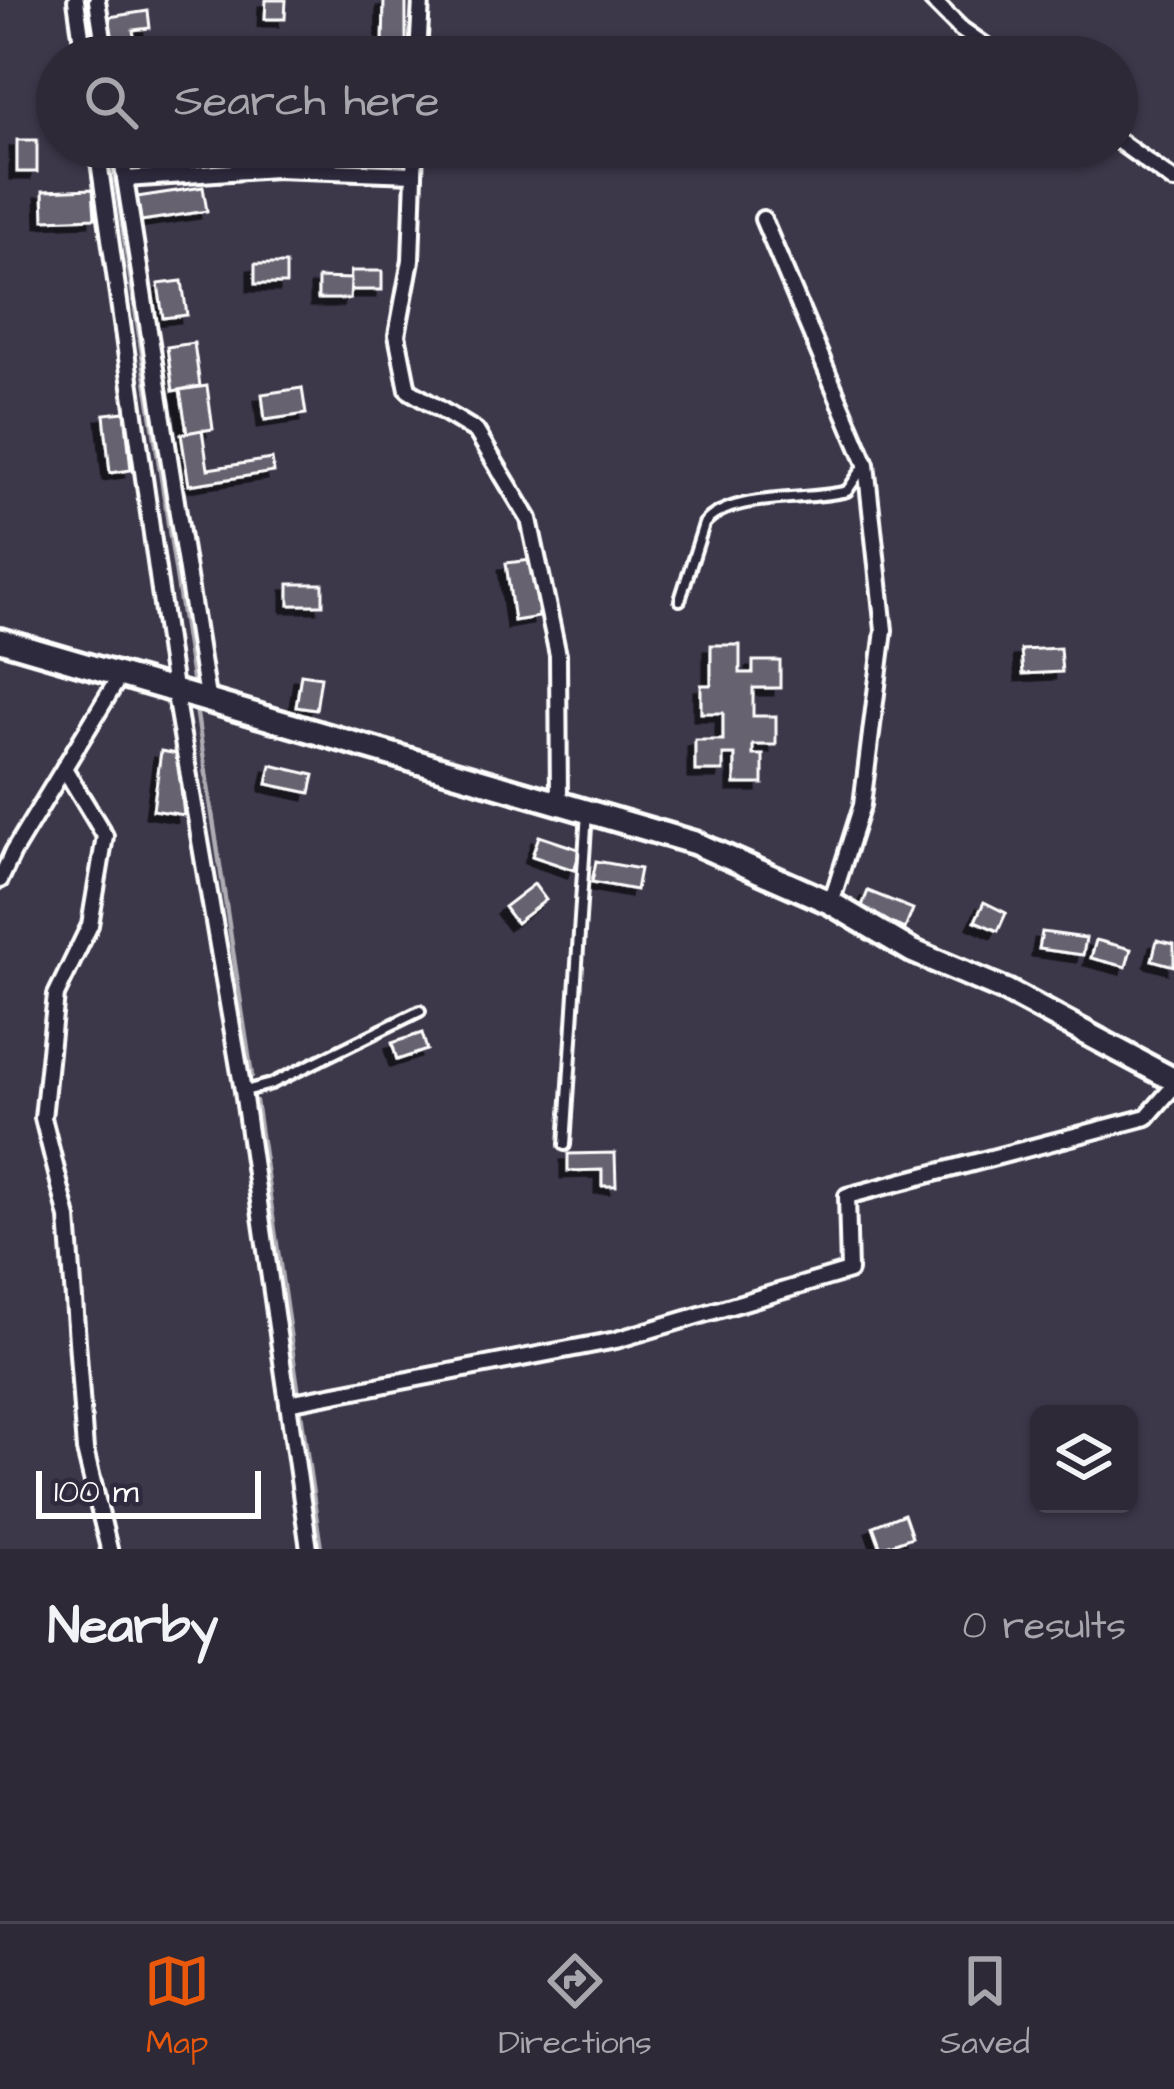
<!DOCTYPE html>
<style>
:root{--surface:#2d2937;--page:#393542;--text:#f1f3f6;--muted:#a7a6ad;--line:#484552;--accent:#ea580c}
body{margin:0;font-family:"Architects Daughter",sans-serif;background:var(--page);color:var(--text)}
.controls{position:absolute;right:36px;bottom:36px;display:grid;overflow:hidden;border-radius:18px;box-shadow:0 3px 9px #0004}
.controls button{width:108px;height:108px;display:grid;place-items:center;padding:0;border:0;border-bottom:3px solid var(--line);background:var(--surface);color:var(--text);font:60px sans-serif}
.scale{position:absolute;left:36px;bottom:30px;width:225px;box-sizing:border-box;padding-left:12px;border:6px solid #fff;border-top:0;font-size:33px;line-height:42px;white-space:nowrap;color:#fff;-webkit-text-stroke:9px #2f2a3d;paint-order:stroke}
.list{margin:0;padding:0;list-style:none}
h2{display:flex;justify-content:space-between;align-items:center;height:156px;margin:0;padding:0 48px;font-size:51px}
h2 small{font-size:39px;font-weight:400;color:var(--muted)}
.icon{flex:none;width:66px;height:66px;fill:none;stroke:currentColor;stroke-width:2;stroke-linecap:round;stroke-linejoin:round}
.map{position:relative;flex:none;width:1174px;height:1549px;overflow:hidden}
.search{position:absolute;background:var(--surface);box-shadow:0 3px 9px #0004;left:36px;right:36px;top:36px;height:132px;display:flex;align-items:center;gap:30px;box-sizing:border-box;padding:0 42px;border-radius:66px;color:var(--muted);font-size:45px}
.sheet{height:372px;background:var(--surface)}
nav{display:flex;justify-content:space-around;align-items:center;box-sizing:border-box;height:168px;border-top:3px solid var(--line);background:var(--surface);font-size:33px;color:var(--muted)}
nav a{display:grid;justify-items:center;gap:6px}
nav .on{color:var(--accent)}
.map>svg:first-child{display:block}
.lines{fill:none;stroke-linecap:round;stroke-linejoin:round}
.stream{stroke:#afadb4;stroke-width:4.5}
.building{fill:#666270;stroke:#fff;stroke-width:3;filter:url(#shadow)}
.lane-casing{stroke:#fff;stroke-width:16}
.street-casing{stroke:#fff;stroke-width:22}
.secondary-casing{stroke:#fff;stroke-width:30}
.lane{stroke:#2f2a3d;stroke-width:8}
.street{stroke:#2f2a3d;stroke-width:14}
.secondary{stroke:#2f2a3d;stroke-width:21}
</style>
<div class="map">
<svg width="1174" height="1549" viewBox="0 0 1174 1549">
<defs>
<filter id="shadow"><feDropShadow dx="-7" dy="7" stdDeviation="0" flood-color="#0009"/></filter>
</defs>
<rect width="100%" height="100%" fill="#3c3749"/>
<filter id="ink" filterUnits="userSpaceOnUse"><feTurbulence type="fractalNoise" baseFrequency=".00833" numOctaves="2"/><feDisplacementMap in="SourceGraphic" scale="24" xChannelSelector="R" yChannelSelector="G"/><feConvolveMatrix kernelMatrix="1 2 1 2 8 2 1 2 1" color-interpolation-filters="sRGB"/></filter>
<g filter="url(#ink)">
<g class="lines">
<g class="stream">
<path d="M87,0L96,57"/>
<path d="M110,147L194,691"/>
<path d="M196,708L252,1076"/>
<path d="M256,1101L299,1395"/>
<path d="M300,1406L321,1549"/>
</g>
</g>
<g class="building">
<path d="M266,0H286L285,19H265Z"/>
<path d="M384,0H406V49H383Z"/>
<path d="M148,11L150,28L133,30L137,55L114,57L109,17Z"/>
<rect x="17" y="140" width="20" height="32"/>
<path d="M365,147H380V156H403V167H366Z"/>
<path d="M203,187L207,211L141,221L137,197Z"/>
<path d="M93,189L95,218L44,220L43,191Z"/>
<rect x="255" y="264" width="31" height="20"/>
<path d="M351,271H382V290H350Z"/>
<path d="M318,278L351,279L350,299H318Z"/>
<path d="M182,281L187,315L163,318L158,284Z"/>
<path d="M194,343L200,386L173,391L167,347Z"/>
<path d="M207,386L213,429L187,433L180,390Z"/>
<path d="M302,388L306,414L265,420L262,394Z"/>
<path d="M125,412L131,470L110,473L104,414Z"/>
<path d="M202,430L208,469L272,459L274,472L189,485L181,434Z"/>
<path d="M532,560L539,617L514,621L506,563Z"/>
<rect x="289" y="584" width="34" height="21"/>
<path d="M711,645H740V673H753V661H780V688H753V716H776V745H753V755H763V784H735V755H723V771H695V740H723V713H701V685H711Z"/>
<path d="M1060,648L1062,672L1023,674L1021,650Z"/>
<path d="M301,674L321,677L316,710L296,707Z"/>
<path d="M161,751L177,754L184,815L153,810Z"/>
<path d="M271,765L314,775L310,793L267,784Z"/>
<path d="M539,836L581,850L574,870L532,856Z"/>
<path d="M596,861L640,869L636,890L592,882Z"/>
<path d="M534,884L546,900L516,923L504,907Z"/>
<path d="M868,891L913,909L905,929L860,911Z"/>
<path d="M984,902L1006,913L998,931L975,921Z"/>
<path d="M1042,932L1086,938L1083,955L1039,949Z"/>
<path d="M1096,940L1131,949L1126,967L1091,958Z"/>
<path d="M1157,940L1174,944V966L1152,960Z"/>
<path d="M422,1033L427,1050L397,1060L392,1043Z"/>
<path d="M615,1153L616,1186H602V1170L568,1171V1154Z"/>
<path d="M904,1514L912,1537L881,1548L873,1526Z"/>
</g>
<g class="lines">
<g class="lane-casing">
<g id="lane">
<path d="M680,600L704,524C729,492 807,502 847,491L865,465"/>
<path d="M245,1091L271,1084L420,1011"/>
<path d="M565,1145L587,812"/>
</g>
</g>
<g class="street-casing">
<g id="street">
<path d="M76,0L84,57"/>
<path d="M97,0L106,57"/>
<path d="M932,0L961,29L1001,57"/>
<path d="M418,57L421,0"/>
<path d="M1117,140L1174,181"/>
<path d="M97,147L174,689L243,1091L309,1549"/>
<path d="M120,147L207,697"/>
<path d="M415,147L411,260L397,335L408,390L476,431L529,519L558,655L559,802"/>
<path d="M125,179L276,169L414,174"/>
<path d="M763,219L866,464L884,630L862,805L831,903"/>
<path d="M64,768L105,836L90,925L56,995L43,1118L68,1218L85,1450L109,1549"/>
<path d="M0,880L13,852L121,674"/>
<path d="M288,1403L616,1340L849,1271L847,1196L1147,1117L1174,1086"/>
</g>
</g>
<g class="secondary-casing">
<path id="secondary" d="M0,640L695,843L831,903L912,951L1007,991L1174,1080"/>
</g>
<use href="#lane" class="lane"/>
<use href="#street" class="street"/>
<use href="#secondary" class="secondary"/>
</g>
</g>
</svg>
<div class="controls">
<button><svg class="icon" aria-label="layers" viewBox="0 0 24 24"><path d="M12 4l9 5-9 5-9-5zM3 14l9 5 9-5"/></svg></button>
</div>
<div class="scale">100 m</div>
<div class="search"><svg class="icon" aria-label="search" viewBox="0 0 24 24"><circle cx="10" cy="10" r="6"/><path d="M15 15l6 6"/></svg>Search here</div>
</div>
<section class="sheet">
<h2>Nearby<small>0 results</small></h2>
<ul class="list">
</ul>
</section>
<nav>
<a class="on"><svg class="icon" aria-label="map" viewBox="0 0 24 24"><path d="M3 6l6-2 6 2 6-2v14l-6 2-6-2-6 2zM9 4v14M15 6v14"/></svg>Map</a>
<a><svg class="icon" aria-label="directions" viewBox="0 0 24 24"><path d="M12 3l9 9-9 9-9-9zM9 14v-3h6M13 9l2 2-2 2"/></svg>Directions</a>
<a><svg class="icon" aria-label="saved" viewBox="0 0 24 24"><path d="M7 4h10v16l-5-4-5 4z"/></svg>Saved</a>
</nav>
